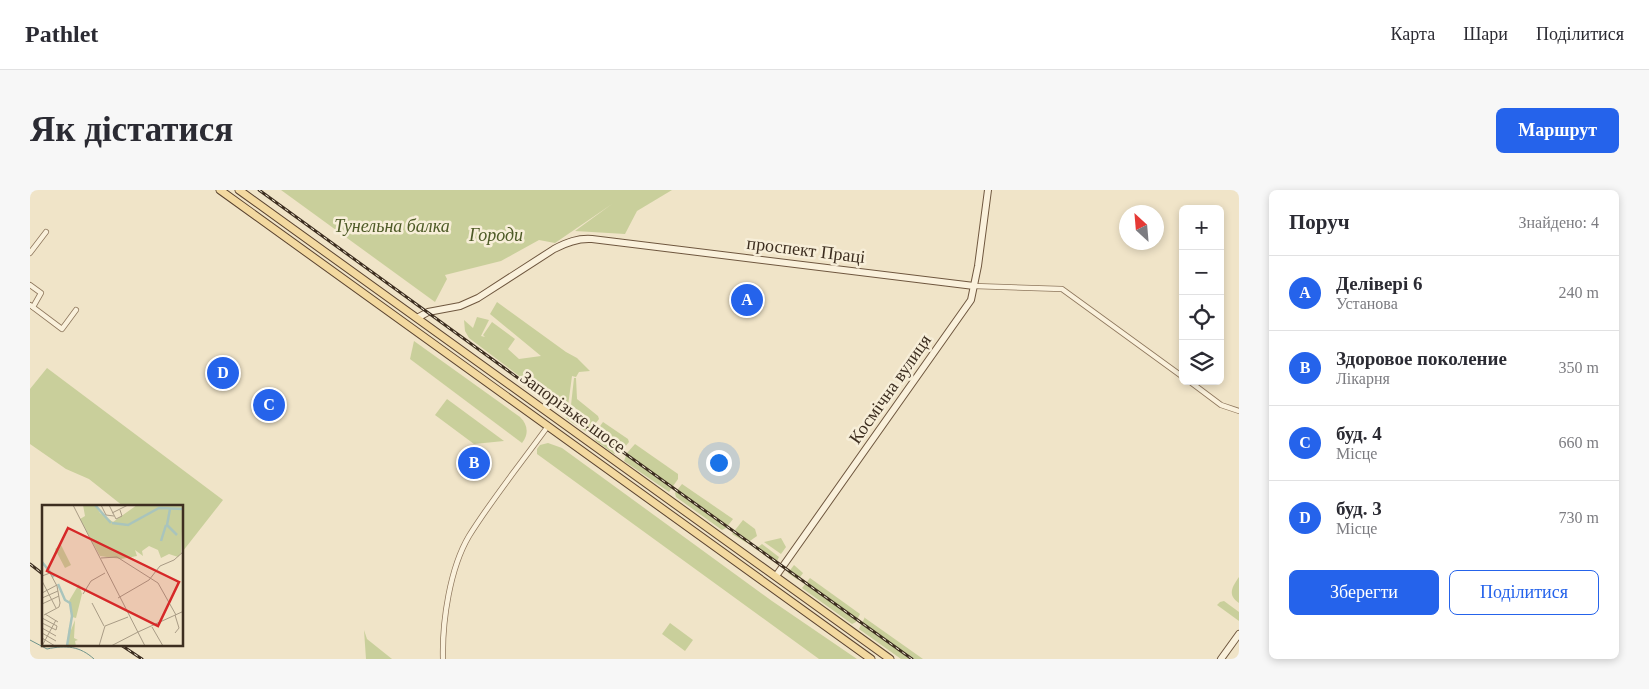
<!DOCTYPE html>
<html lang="uk">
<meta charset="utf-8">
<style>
:root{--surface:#fff;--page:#f7f7f7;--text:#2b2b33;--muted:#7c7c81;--line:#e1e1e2;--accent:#2563eb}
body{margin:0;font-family:Georgia,serif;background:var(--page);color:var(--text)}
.controls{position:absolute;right:15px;top:15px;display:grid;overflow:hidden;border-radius:8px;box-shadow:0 2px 8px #0003}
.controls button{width:45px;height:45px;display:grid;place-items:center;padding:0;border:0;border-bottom:1px solid var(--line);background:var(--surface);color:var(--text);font:25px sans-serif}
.compass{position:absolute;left:1089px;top:15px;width:45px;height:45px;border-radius:50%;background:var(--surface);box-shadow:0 2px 8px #0003;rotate:334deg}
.you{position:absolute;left:688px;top:272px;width:18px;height:18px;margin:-12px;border:4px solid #fff;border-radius:50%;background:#1a73e8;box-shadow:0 0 0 8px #1a73e833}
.badge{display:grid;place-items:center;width:32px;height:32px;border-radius:50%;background:var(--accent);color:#fff;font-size:16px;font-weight:700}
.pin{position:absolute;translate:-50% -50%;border:2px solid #fff;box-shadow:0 1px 5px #0006}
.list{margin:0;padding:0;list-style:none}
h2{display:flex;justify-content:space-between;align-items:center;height:65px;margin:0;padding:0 20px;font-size:21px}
h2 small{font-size:16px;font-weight:400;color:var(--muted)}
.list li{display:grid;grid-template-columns:32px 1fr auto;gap:15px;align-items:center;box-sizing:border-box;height:75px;padding:0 20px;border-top:1px solid var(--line)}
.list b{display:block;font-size:19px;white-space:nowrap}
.list p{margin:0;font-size:16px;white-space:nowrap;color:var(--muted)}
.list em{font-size:16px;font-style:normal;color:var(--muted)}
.actions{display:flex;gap:10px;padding:15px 20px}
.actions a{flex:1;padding:11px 0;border:1px solid var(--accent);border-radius:8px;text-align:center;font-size:18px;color:var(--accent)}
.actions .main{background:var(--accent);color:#fff}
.icon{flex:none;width:28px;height:28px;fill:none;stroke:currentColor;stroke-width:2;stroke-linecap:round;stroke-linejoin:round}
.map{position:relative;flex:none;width:1209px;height:469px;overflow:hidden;border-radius:8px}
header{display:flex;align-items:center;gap:30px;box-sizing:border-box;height:70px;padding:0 25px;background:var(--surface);border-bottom:1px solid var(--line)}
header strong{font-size:24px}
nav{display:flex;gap:28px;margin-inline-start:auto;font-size:18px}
.intro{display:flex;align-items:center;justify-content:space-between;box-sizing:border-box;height:120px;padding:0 30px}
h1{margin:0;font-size:35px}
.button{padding:12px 22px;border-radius:8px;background:var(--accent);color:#fff;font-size:18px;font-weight:700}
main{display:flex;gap:30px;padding:0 30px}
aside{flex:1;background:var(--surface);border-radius:8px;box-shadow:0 2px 8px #0003}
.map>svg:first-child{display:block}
.green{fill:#c9cf9b}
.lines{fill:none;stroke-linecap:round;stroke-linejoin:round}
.stream{stroke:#6f938a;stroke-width:1}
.street-casing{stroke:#8d765c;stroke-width:6}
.secondary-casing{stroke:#6f573f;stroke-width:8}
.primary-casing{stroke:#5b4430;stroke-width:9}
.street{stroke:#faf1dc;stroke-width:4.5}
.secondary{stroke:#faf1dc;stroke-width:6}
.primary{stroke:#f3d9a0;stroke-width:7}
.rail-casing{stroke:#3d2e20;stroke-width:3}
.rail{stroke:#f7eed8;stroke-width:1;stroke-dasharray:4;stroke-linecap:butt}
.labels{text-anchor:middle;stroke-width:5;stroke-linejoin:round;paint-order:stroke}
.park-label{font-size:18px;font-style:italic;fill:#4d5a26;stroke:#f7eed8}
.street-label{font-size:18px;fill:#3d2e20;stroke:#f7eed8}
.inset-river{fill:none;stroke:#a9c4bc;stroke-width:2.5}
.inset-road{fill:none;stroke:#a89b85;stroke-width:1}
.view{fill:#d62828;fill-opacity:0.15;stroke:#d62828;stroke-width:2.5}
.inset-edge{fill:none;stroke:#3d2e20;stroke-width:2.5}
</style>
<header>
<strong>Pathlet</strong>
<nav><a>Карта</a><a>Шари</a><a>Поділитися</a></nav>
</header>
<div class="intro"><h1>Як дістатися</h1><a class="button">Маршрут</a></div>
<main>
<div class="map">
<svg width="1209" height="469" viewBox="0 0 1209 469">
<rect width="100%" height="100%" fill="#f0e4c8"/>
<g class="green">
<path d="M251,0H642L607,21L595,44L545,41L582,14L525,53L509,50L471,71L415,85L417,89L405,112Z"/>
<path d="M467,112L536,162L547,168L560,181L549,182L546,187L542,186L538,216L546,222L549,232L547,236L536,228L537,222L439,148L435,141L434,130L443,138L447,127L459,130L451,146L455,147L453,145L462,132L485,149L478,159L489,169L511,166L460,124Z"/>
<path d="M384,151L490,227C498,235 499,244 492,253L380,169Z"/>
<path d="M17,178L193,310L153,361L152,317L93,316L59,289L36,279L0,254V199Z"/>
<path d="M544,188H546L547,209L568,226L569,229L558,243L549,237L554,225L541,215Z"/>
<path d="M417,209L474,251L444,254L405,225Z"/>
<path d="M573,232L598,249L599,252L593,259L584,264L566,251L563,246Z"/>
<path d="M518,253L532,258L742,411L827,469H789L507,264V259L510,255Z"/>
<path d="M605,254L648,284V289L639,302L594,271L597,263Z"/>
<path d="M652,294L703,329L696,338L692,340L646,307L645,303Z"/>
<path d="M713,330L725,339L727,346L717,353L702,344Z"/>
<path d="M751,348L756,357L751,364L734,352Z"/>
<path d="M732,354L749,367L747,371H743L727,358Z"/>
<path d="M764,375L773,383L768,390L758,383Z"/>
<path d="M1209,387V413C1197,405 1202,397 1209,387Z"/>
<path d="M780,388L830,424L826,432L822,434L772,398Z"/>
<path d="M1194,411L1209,422V431L1187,415L1190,412Z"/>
<path d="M835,427V428L893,469H871L829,439Z"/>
<path d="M640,433L663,450L655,461L632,444Z"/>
<path d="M334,440L337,449L362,469H336Z"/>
</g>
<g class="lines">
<path class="stream" d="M0,450L17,459C36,455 50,456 64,469"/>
<g class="street-casing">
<g id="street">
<path d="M0,63L16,42"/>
<path d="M0,95L11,103L3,117"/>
<path d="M944,96L1032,99L1153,187"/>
<path d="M0,115L32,139L46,120"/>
<path d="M1159,191L1191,215L1209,221"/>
<path d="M413,469C412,431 420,378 439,346C462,309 492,272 518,236"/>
</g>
</g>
<g class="secondary-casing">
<g id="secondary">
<path d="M387,128L398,122L430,116L448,108L524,59C537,52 548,48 562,49L944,96"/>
<path d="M746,386L941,110L948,76L958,0"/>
<path d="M1191,469L1209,444"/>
</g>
</g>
<g class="primary-casing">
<g id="primary">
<path d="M190,0L841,469"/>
<path d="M209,0L860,469"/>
</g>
</g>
<use href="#street" class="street"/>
<use href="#secondary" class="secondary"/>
<use href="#primary" class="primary"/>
<g class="rail-casing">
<g id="rail">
<path d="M229,0L550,233L593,262L882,469"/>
<path d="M0,374L14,385"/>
<path d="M91,455L112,469"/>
</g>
</g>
<use href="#rail" class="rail"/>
</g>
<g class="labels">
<g class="park-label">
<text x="362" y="42">Тунельна балка</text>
<text x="466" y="51">Городи</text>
</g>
<g class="street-label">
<text transform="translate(776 60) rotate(7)" y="6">проспект Праці</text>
<text transform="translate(860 199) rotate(-55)" y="6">Космічна вулиця</text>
<text transform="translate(543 222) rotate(36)" y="6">Запорізьке шосе</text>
</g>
</g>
<g transform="translate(12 315)">
<rect width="141" height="141" fill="#f0e4c8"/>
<path d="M41,0H53L58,8L71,17L95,0H141L139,48L136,52L127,49L119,53L116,45L107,41L100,46L101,51L93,45L95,51L79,54L58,51L38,14L43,11ZM19,40L29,60L23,63L13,44ZM37,79L40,89L34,113L30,112L27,96ZM33,115L32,133L36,135L33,136L34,141H25L27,122L29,118V125Z" fill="#c9cf9b"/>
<path class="inset-river" d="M53,0L69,18M128,4L125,20L135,30M70,18L86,20L117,3L142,4M119,36L124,20M0,57L12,72M16,79L23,95L28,98L30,111L25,141"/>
<path class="inset-road" d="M31,0L103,141M59,0L64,10L72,11M67,0L74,14L80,11L78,5M70,8L86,0M59,53L75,52L116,78L134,110M0,71L8,68L15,81L18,98L17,102L2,110M0,76L14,103M0,88L15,80M41,89L49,76L63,68M0,93L16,86M76,93L107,75L118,61L132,55L142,46M50,98L62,121M0,99L17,91M3,109L16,117M0,113L15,121L14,125L0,118M110,122L121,141M0,123L14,131M96,127L142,106M0,128L14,136M133,128L137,123L133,110M0,133L13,141M0,141L14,115M57,141L63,121L86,112M69,141L96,127"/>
<path class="view" d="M26,23L137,77L116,121L5,66Z"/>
<rect width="141" height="141" class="inset-edge"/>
</g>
</svg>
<div class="controls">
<button>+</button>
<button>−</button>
<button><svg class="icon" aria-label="locate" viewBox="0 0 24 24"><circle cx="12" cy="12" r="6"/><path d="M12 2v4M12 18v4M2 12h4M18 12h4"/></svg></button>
<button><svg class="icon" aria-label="layers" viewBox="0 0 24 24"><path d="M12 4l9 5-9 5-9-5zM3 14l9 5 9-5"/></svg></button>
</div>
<svg class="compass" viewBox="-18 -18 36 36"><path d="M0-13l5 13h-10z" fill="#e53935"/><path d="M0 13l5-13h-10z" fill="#7c7c81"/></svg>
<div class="you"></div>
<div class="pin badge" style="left:717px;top:110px">A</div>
<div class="pin badge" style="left:444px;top:273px">B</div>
<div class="pin badge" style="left:239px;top:215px">C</div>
<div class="pin badge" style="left:193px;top:183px">D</div>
</div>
<aside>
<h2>Поруч<small>Знайдено: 4</small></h2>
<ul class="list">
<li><span class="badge">A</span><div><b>Делівері 6</b><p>Установа</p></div><em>240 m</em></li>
<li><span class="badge">B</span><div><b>Здоровое поколение</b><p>Лікарня</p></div><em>350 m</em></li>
<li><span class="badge">C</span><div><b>буд. 4</b><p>Місце</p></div><em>660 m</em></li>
<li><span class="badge">D</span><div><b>буд. 3</b><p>Місце</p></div><em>730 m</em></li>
</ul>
<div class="actions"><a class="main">Зберегти</a><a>Поділитися</a></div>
</aside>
</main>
